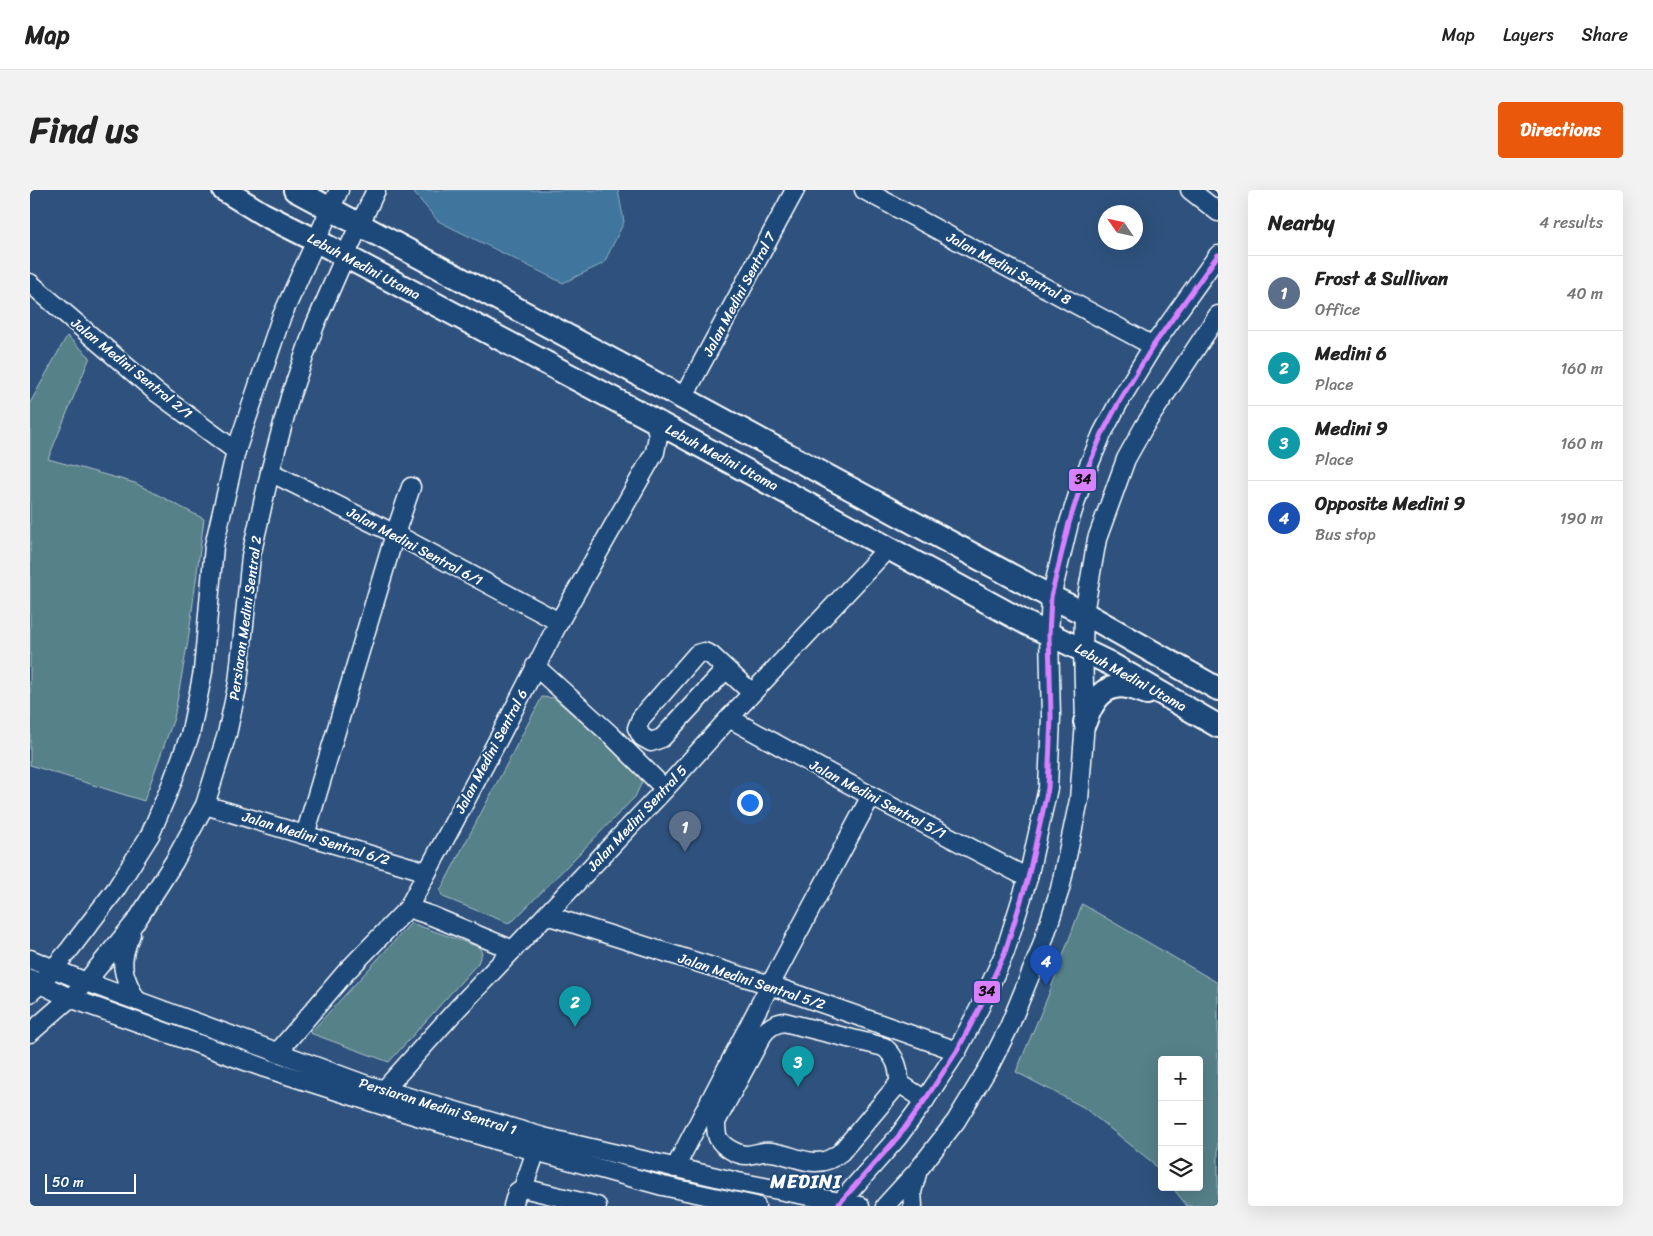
<!DOCTYPE html>
<meta charset="utf-8">
<style>
:root{--surface:#fff;--page:#f2f2f2;--text:#222;--muted:#767676;--line:#e0e0e0;--accent:#ea580c}
body{margin:0;font-family:Sriracha,sans-serif;background:var(--page);color:var(--text)}
.controls{position:absolute;right:15px;bottom:15px;display:grid;overflow:hidden;border-radius:5px;box-shadow:0 5px 20px #0002}
.controls button{width:45px;height:45px;display:grid;place-items:center;padding:0;border:0;border-bottom:1px solid var(--line);background:var(--surface);color:var(--text);font:25px sans-serif}
.compass{position:absolute;left:1068px;top:15px;width:45px;height:45px;border-radius:50%;background:var(--surface);box-shadow:0 5px 20px #0002;rotate:304deg}
.scale{position:absolute;left:15px;bottom:12px;width:91px;box-sizing:border-box;padding-left:5px;border:2px solid #fff;border-top:0;font-size:14px;line-height:18px;white-space:nowrap;color:#fff;-webkit-text-stroke:4px #1f4a7a;paint-order:stroke}
.you{position:absolute;left:719px;top:612px;width:18px;height:18px;margin:-12px;border:4px solid #fff;border-radius:50%;background:#1a73e8;box-shadow:0 0 0 8px #1a73e833}
.badge{display:grid;place-items:center;width:32px;height:32px;border-radius:50%;background:var(--accent);color:#fff;font-size:16px;font-weight:700}
.pin{position:absolute;translate:-50% -41px;filter:drop-shadow(0 1px 2px #0008)}
.pin::after{content:'';position:absolute;top:26px;width:18px;height:15px;background:inherit;clip-path:polygon(0 0,100% 0,50% 100%)}
.list{margin:0;padding:0;list-style:none}
h2{display:flex;justify-content:space-between;align-items:center;height:65px;margin:0;padding:0 20px;font-size:21px}
h2 small{font-size:16px;font-weight:400;color:var(--muted)}
.list li{display:grid;grid-template-columns:32px 1fr auto;gap:15px;align-items:center;box-sizing:border-box;height:75px;padding:0 20px;border-top:1px solid var(--line)}
.list b{display:block;font-size:19px;white-space:nowrap}
.list p{margin:0;font-size:16px;white-space:nowrap;color:var(--muted)}
.list em{font-size:16px;font-style:normal;color:var(--muted)}
.icon{flex:none;width:28px;height:28px;fill:none;stroke:currentColor;stroke-width:2;stroke-linecap:round;stroke-linejoin:round}
.map{position:relative;flex:none;width:1188px;height:1016px;overflow:hidden;border-radius:5px}
header{display:flex;align-items:center;gap:30px;box-sizing:border-box;height:70px;padding:0 25px;background:var(--surface);border-bottom:1px solid var(--line)}
header strong{font-size:24px}
nav{display:flex;gap:28px;margin-inline-start:auto;font-size:18px}
.intro{display:flex;align-items:center;justify-content:space-between;box-sizing:border-box;height:120px;padding:0 30px}
h1{margin:0;font-size:35px}
.button{padding:12px 22px;border-radius:5px;background:var(--accent);color:#fff;font-size:18px;font-weight:700}
main{display:flex;gap:30px;padding:0 30px}
aside{flex:1;background:var(--surface);border-radius:5px;box-shadow:0 5px 20px #0002}
.map>svg:first-child{display:block}
.green{fill:#578189;stroke:#abc0c4}
.water{fill:#41769e;stroke:#8dadc5}
.lines{fill:none;stroke-linecap:round;stroke-linejoin:round}
.minor-casing{stroke:#fff;stroke-width:21}
.major-casing{stroke:#fff;stroke-width:26}
.minor{stroke:#1f4a7a;stroke-width:18}
.major{stroke:#1f4a7a;stroke-width:22}
.bus-1-casing{stroke:#1f4a7a;stroke-width:9}
.bus-1{stroke:#d880ff;stroke-width:5}
.labels{text-anchor:middle;stroke-width:4;stroke-linejoin:round;paint-order:stroke}
.street-label{font-size:14px;fill:#fff;stroke:#1f4a7a}
.district-label{font-size:19px;font-weight:bold;letter-spacing:1px;fill:#fff;stroke:#1f4a7a}
.line-badge{stroke:#1f4a7a;stroke-width:2}
.pale-badge-label{font-size:14px;text-anchor:middle;font-weight:bold;fill:#111}
</style>
<header>
<strong>Map</strong>
<nav><a>Map</a><a>Layers</a><a>Share</a></nav>
</header>
<div class="intro"><h1>Find us</h1><a class="button">Directions</a></div>
<main>
<div class="map">
<svg width="1188" height="1016" viewBox="0 0 1188 1016">
<rect width="100%" height="100%" fill="#2e527d"/>
<filter id="ink" filterUnits="userSpaceOnUse"><feTurbulence type="fractalNoise" baseFrequency=".02" numOctaves="2"/><feDisplacementMap in="SourceGraphic" scale="10" xChannelSelector="R" yChannelSelector="G"/><feConvolveMatrix kernelMatrix="1 2 1 2 8 2 1 2 1" color-interpolation-filters="sRGB"/></filter>
<g filter="url(#ink)">
<g class="green">
<path d="M37,146L60,167L18,269L105,293L174,329L158,451L144,528L114,611L0,575V213Z"/>
<path d="M512,507L524,508L609,583L612,592L605,607L484,730L478,733L413,707L410,701Z"/>
<path d="M1052,714L1188,793V1016H1157L1142,997H1169V870H1132V984L1122,972L1053,917L986,882L1018,806Z"/>
<path d="M381,733L449,757L452,763L448,773L359,872L280,843Z"/>
</g>
<path class="water" d="M386,0H588L594,32L574,73L533,93L408,31L384,3Z"/>
<g class="lines">
<g class="minor-casing">
<g id="minor">
<path d="M834,0L1123,156"/>
<path d="M1160,0L1188,22"/>
<path d="M0,93L126,202L206,261"/>
<path d="M653,208L765,0"/>
<path d="M240,282L365,344L529,432"/>
<path d="M505,476L582,546L635,599"/>
<path d="M696,479L632,548L621,552L612,547L607,538L611,528L667,464L674,462L681,465L722,503"/>
<path d="M699,528L841,606L998,688"/>
<path d="M175,615L397,682"/>
<path d="M275,645L365,344L381,297"/>
<path d="M378,718L402,726L483,760"/>
<path d="M516,725L740,795L927,861"/>
<path d="M101,744C88,772 92,785 107,811"/>
<path d="M0,769L56,792L334,894L513,947L708,992L830,1016"/>
<path d="M0,789L40,808L235,878L351,915L465,950L633,996L726,1016"/>
<path d="M0,803L10,794L40,759L86,699L120,645L141,595L160,545L169,502L173,481L184,356L206,261L251,128L309,0"/>
<path d="M754,832L854,857C866,867 869,878 869,893L811,962C786,983 767,965 741,962C732,961 726,964 717,965C707,965 693,957 688,948C686,943 686,937 686,932L732,846C738,837 744,834 754,832Z"/>
<path d="M0,843L40,808L56,792L107,730L144,672L175,615L197,544L208,493L221,366L240,282L260,207L285,135L315,66L346,0"/>
<path d="M247,863L316,782L378,718L470,546L529,432L625,262L628,246L625,231"/>
<path d="M869,893L895,910"/>
<path d="M354,900L427,819L635,599L699,528L859,357"/>
<path d="M645,978L740,795L841,606"/>
<path d="M493,998L506,961"/>
<path d="M483,1016L487,1002L493,998L567,1016"/>
<path d="M807,1016L868,947L895,910L927,861L950,817L975,762L998,688L1018,598L1021,527L1019,445L1021,407L1039,333L1053,289L1072,244L1089,212L1123,156L1188,65"/>
<path d="M855,1016L888,980L926,931L960,875L979,837L1010,761L1030,699L1049,610L1055,532L1053,459L1054,423L1067,349L1096,269L1115,235L1188,125"/>
<path d="M883,1016L882,1002L888,980"/>
</g>
</g>
<g class="major-casing">
<g id="major">
<path d="M194,0L233,24L285,50L625,231L998,434L1079,473L1188,536"/>
<path d="M265,0L653,208L1021,407L1054,423L1188,499"/>
<path d="M1055,532C1060,518 1068,500 1085,497C1095,494 1108,500 1117,503"/>
</g>
</g>
<use href="#minor" class="minor"/>
<use href="#major" class="major"/>
<g class="bus-1-casing">
<path id="bus-1" d="M807,1016L868,947L895,910L927,861L950,817L975,762L998,688L1018,598L1021,527L1019,445L1021,407L1039,333L1053,289L1072,244L1089,212L1123,156L1188,65"/>
</g>
<use href="#bus-1" class="bus-1"/>
</g>
</g>
<g class="labels">
<g class="street-label">
<text transform="translate(334 76) rotate(28)" y="5">Lebuh Medini Utama</text>
<text transform="translate(979 78) rotate(28)" y="5">Jalan Medini Sentral 8</text>
<text transform="translate(709 104) rotate(-62)" y="5">Jalan Medini Sentral 7</text>
<text transform="translate(102 178) rotate(39)" y="5">Jalan Medini Sentral 2/1</text>
<text transform="translate(692 267) rotate(28)" y="5">Lebuh Medini Utama</text>
<text transform="translate(385 356) rotate(28)" y="5">Jalan Medini Sentral 6/1</text>
<text transform="translate(215 428) rotate(-82)" y="5">Persiaran Medini Sentral 2</text>
<text transform="translate(1101 487) rotate(29)" y="5">Lebuh Medini Utama</text>
<text transform="translate(461 561) rotate(-62)" y="5">Jalan Medini Sentral 6</text>
<text transform="translate(848 609) rotate(28)" y="5">Jalan Medini Sentral 5/1</text>
<text transform="translate(607 628) rotate(-47)" y="5">Jalan Medini Sentral 5</text>
<text transform="translate(286 648) rotate(17)" y="5">Jalan Medini Sentral 6/2</text>
<text transform="translate(722 791) rotate(18)" y="5">Jalan Medini Sentral 5/2</text>
<text transform="translate(408 916) rotate(17)" y="5">Persiaran Medini Sentral 1</text>
</g>
<g class="district-label">
<text x="776" y="998">MEDINI</text>
</g>
</g>
<g class="line-badge">
<rect x="1038" y="278" width="29" height="24" rx="5" fill="#d880ff"/>
<rect x="943" y="790" width="28" height="24" rx="5" fill="#d880ff"/>
</g>
<g class="pale-badge-label">
<text x="1053" y="294">34</text>
<text x="957" y="806">34</text>
</g>
</svg>
<div class="controls">
<button>+</button>
<button>−</button>
<button><svg class="icon" aria-label="layers" viewBox="0 0 24 24"><path d="M12 4l9 5-9 5-9-5zM3 14l9 5 9-5"/></svg></button>
</div>
<svg class="compass" viewBox="-18 -18 36 36"><path d="M0-13l5 13h-10z" fill="#e53935"/><path d="M0 13l5-13h-10z" fill="#767676"/></svg>
<div class="scale">50 m</div>
<div class="you"></div>
<div class="pin badge" style="left:655px;top:662px;background:#5c6f8a">1</div>
<div class="pin badge" style="left:545px;top:837px;background:#0f9aa8">2</div>
<div class="pin badge" style="left:768px;top:897px;background:#0f9aa8">3</div>
<div class="pin badge" style="left:1016px;top:796px;background:#1a4fb4">4</div>
</div>
<aside>
<h2>Nearby<small>4 results</small></h2>
<ul class="list">
<li><span class="badge" style="background:#5c6f8a">1</span><div><b>Frost &amp; Sullivan</b><p>Office</p></div><em>40 m</em></li>
<li><span class="badge" style="background:#0f9aa8">2</span><div><b>Medini 6</b><p>Place</p></div><em>160 m</em></li>
<li><span class="badge" style="background:#0f9aa8">3</span><div><b>Medini 9</b><p>Place</p></div><em>160 m</em></li>
<li><span class="badge" style="background:#1a4fb4">4</span><div><b>Opposite Medini 9</b><p>Bus stop</p></div><em>190 m</em></li>
</ul>
</aside>
</main>
